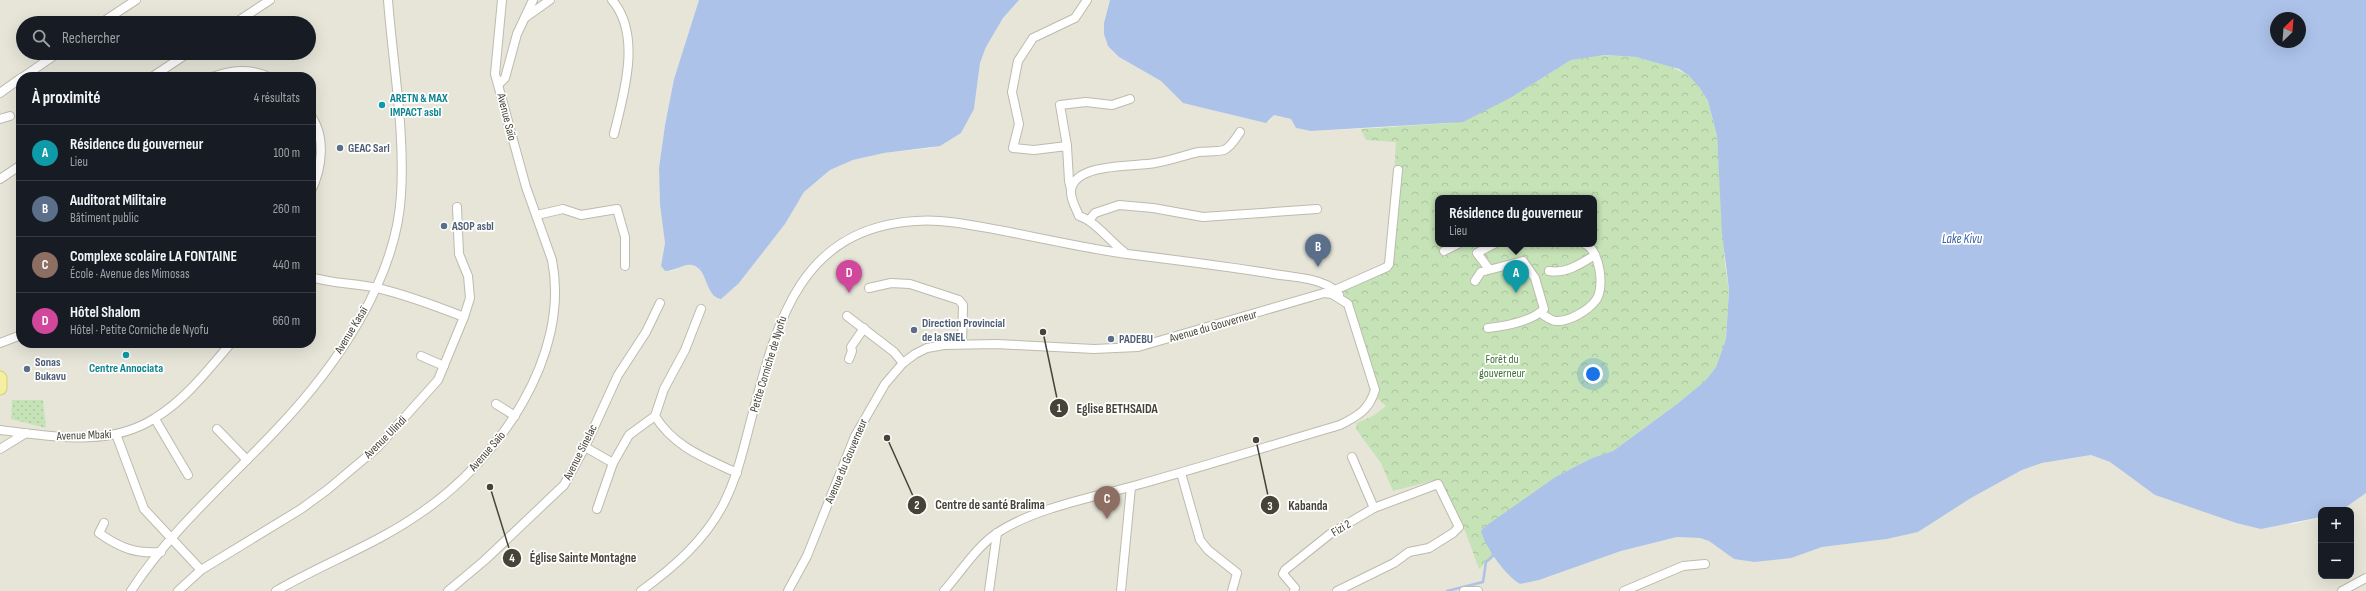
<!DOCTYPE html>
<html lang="fr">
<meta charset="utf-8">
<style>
:root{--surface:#171b24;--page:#20242c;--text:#f1f3f6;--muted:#9ea1a6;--line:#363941;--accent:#2563eb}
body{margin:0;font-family:"Sofia Sans Condensed",sans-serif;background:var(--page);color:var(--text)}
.controls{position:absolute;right:12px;bottom:12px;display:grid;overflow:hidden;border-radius:8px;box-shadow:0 4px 16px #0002}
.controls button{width:36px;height:36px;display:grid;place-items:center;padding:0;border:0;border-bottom:1px solid var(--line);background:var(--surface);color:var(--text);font:20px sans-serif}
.compass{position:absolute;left:2270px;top:12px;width:36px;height:36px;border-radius:50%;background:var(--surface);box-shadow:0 4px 16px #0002;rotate:25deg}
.you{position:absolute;left:1593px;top:374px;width:14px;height:14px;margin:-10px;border:3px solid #fff;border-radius:50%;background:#1a73e8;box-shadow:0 0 0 6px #1a73e833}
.badge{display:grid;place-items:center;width:26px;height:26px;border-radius:50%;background:var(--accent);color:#fff;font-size:13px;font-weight:700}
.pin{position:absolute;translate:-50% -33px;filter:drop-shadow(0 1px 2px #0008)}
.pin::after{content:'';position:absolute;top:21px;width:14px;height:12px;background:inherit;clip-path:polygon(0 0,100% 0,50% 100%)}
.popup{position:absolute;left:1435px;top:195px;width:162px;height:52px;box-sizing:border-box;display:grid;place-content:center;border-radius:8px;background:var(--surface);filter:drop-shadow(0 1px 3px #0005);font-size:13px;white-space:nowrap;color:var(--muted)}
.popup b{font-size:15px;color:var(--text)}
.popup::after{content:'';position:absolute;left:50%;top:100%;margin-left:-8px;border:8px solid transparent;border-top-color:var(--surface)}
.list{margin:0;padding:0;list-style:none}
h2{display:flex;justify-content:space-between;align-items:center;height:52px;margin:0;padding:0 16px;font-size:17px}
h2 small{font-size:13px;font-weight:400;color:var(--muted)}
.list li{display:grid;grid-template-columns:26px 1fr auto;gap:12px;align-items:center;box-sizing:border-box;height:56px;padding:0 16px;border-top:1px solid var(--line)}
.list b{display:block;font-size:15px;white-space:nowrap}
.list p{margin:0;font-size:13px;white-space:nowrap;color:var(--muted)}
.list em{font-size:13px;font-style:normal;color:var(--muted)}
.icon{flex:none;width:22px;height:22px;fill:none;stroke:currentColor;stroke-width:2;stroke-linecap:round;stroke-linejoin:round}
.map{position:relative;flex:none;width:2366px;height:591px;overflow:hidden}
.search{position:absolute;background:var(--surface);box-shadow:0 4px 16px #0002;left:16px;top:16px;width:300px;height:44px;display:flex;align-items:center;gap:10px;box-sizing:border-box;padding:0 14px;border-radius:22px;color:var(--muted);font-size:15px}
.panel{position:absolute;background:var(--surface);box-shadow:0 4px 16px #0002;left:16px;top:72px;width:300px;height:276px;border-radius:16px}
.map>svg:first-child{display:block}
.residential{fill:#e6e5d8;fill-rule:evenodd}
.forest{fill:url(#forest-crowns);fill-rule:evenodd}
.park{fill:url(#park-dots)}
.water{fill:#acc2e9;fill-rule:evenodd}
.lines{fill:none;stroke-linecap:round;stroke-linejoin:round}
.stream{stroke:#acc2e9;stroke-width:2.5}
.street-casing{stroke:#bdbbad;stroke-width:10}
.primary-casing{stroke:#d7d073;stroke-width:15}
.street{stroke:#fff;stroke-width:8}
.primary{stroke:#f4efa1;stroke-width:13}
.culture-dot{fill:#0f9aa8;stroke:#fff;stroke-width:1.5}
.service-dot{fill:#5c6f8a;stroke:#fff;stroke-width:1.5}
.labels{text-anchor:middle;stroke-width:3.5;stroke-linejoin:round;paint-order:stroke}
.culture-label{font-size:12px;font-weight:bold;fill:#0d838f;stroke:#fff;text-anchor:start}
.street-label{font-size:12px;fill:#464338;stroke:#fff}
.service-label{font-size:12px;font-weight:bold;fill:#4e5e75;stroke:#fff;text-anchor:start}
.park-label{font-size:12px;fill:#3b7231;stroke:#fff}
.water-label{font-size:13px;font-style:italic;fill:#3c61a6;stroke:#fff}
.leader{fill:none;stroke:#464338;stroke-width:1.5}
.callout-dot{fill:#464338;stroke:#fff;stroke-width:1.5}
.mark-label{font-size:12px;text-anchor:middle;font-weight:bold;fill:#fff}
.callout-label{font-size:13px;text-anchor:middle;font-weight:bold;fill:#464338;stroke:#fff;stroke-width:3.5;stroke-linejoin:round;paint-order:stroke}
</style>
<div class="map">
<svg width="2366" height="591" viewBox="0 0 2366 591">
<defs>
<pattern id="forest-crowns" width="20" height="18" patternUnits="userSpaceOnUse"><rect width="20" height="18" fill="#c5e3b6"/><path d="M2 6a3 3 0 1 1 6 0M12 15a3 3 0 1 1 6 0" fill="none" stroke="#abc49d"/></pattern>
<pattern id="park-dots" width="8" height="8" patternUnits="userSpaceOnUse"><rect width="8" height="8" fill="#c5e3b6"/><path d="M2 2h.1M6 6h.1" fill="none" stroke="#abc49d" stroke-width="1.8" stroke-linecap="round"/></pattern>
</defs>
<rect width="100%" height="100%" fill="#f3f2e9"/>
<path class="residential" d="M0,0H699L674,79L665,125L659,168L665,243L661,266L665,271H672L688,264L693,265L698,267L704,277L739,283L785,224L804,192L830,170L853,160L884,153L931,148L961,133L974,109L980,63L986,47L1003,18L1019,0H1110L1104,23L1106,42L1119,57L1161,81L1183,103L1269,122L1274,115L1291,119L1296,128L1311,131L1395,127L1560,66L1571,60L1604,55L1636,57L1670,66L1688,75L1494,555L1508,573L1520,584L1539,580L1621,551L1677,537L1700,538L1709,541L1734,559L1754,562L1822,547L1887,539L1918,532L1971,498L2022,470L2042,463L2091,455L2110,462L2155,495L2236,523L2293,524L2321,517V576H2351V510H2342L2366,493V591H0ZM23,23H309V53H23ZM21,77H311V343H21ZM1438,198H1594V244H1438Z"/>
<path class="forest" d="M1597,55L1636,57L1670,66L1688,75L1699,87L1708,101L1717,136L1725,264L1729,290L1726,339L1716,367L1705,381L1677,404L1613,451L1592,458L1557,476L1487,547L1494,555L1479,569L1464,528L1436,480L1393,491L1381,463L1356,429L1357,423L1373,416L1386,406L1369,391C1373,355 1353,319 1335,290L1383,269L1389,256L1396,142L1366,140L1361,129L1452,123L1539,80L1571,60ZM1438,198H1594V244H1438Z"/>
<g class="park">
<path d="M311,133L316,149L317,167L311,163Z"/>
<path d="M12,400H43L46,428L11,419Z"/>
</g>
<g class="water">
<path d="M699,0H1019L1003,18L986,47L980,63L974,109L961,133L940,146L884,153L853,160L830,170L804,192L785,224L739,283L721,299C705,297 708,268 692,265C685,263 675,271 665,271L661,266L665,243L660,204L659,168L665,125L674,79Z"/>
<path d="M1110,0H2366V493L2342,510H2321V517L2261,529L2236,523L2155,495L2110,462L2091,455L2042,463L2022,470L1971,498L1918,532L1887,539L1822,547L1791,558L1754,562L1734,559L1709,541L1700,538L1677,537L1621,551L1539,580L1520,584C1506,576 1485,547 1481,531L1483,528L1557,476L1592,458L1613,451L1677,404L1705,381L1716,367L1726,339L1729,290L1722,233L1717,136L1708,101L1699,87L1688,75L1679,69L1636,57L1604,55L1571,60L1510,98L1463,122L1311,131L1296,128L1291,119L1274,115L1266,123L1183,103L1161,81L1119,57L1108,46L1104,34V23ZM2276,18H2300V42H2276Z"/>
</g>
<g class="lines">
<path class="stream" d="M1447,591L1483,582L1486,562L1494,555"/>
<g class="street-casing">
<g id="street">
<path d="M612,0C642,35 624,93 614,134"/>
<path d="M526,17L550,0"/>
<path d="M101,23L136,0"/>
<path d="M235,23L270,0"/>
<path d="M23,77L58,53"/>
<path d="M152,77L188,53"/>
<path d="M212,77C232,70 249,68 269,77"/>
<path d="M499,84L505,78L517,34L533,0"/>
<path d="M0,93L21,78"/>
<path d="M311,116C326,137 322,169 311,191"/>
<path d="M0,119L10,116"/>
<path d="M1067,146L1060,105L1086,102L1112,105L1130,99"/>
<path d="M0,179L21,165"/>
<path d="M1071,189L1069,181L1067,146L1034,150L1013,148L1019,124L1012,92L1018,61L1033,38L1075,18L1087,0"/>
<path d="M537,215L563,209L581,215L617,209L625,237V266"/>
<path d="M1090,219L1095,213L1119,205L1153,208L1203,217L1317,209"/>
<path d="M1444,251L1458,244"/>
<path d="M1124,252C1110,241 1095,221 1079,216C1076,208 1070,199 1071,190C1075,162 1136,167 1155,163C1170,161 1184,155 1199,152C1207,151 1216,152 1224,150C1231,147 1236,138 1240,132"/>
<path d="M1489,269L1477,253L1494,244"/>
<path d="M1549,271C1565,274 1581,264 1595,255"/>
<path d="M311,277C333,284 355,283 377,288C407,295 436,306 464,317"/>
<path d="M1475,281L1481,272L1523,261L1535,278L1544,309C1531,322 1506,326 1488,328"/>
<path d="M869,288L891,283L910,284L959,300L963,305L962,344"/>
<path d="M1335,290L1387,267L1389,264L1398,170"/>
<path d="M701,309L685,350L664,389L655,416C674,447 705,458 737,473"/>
<path d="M1540,313C1544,315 1551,321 1556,321C1569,322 1589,310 1596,300C1605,288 1600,250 1585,244"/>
<path d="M847,316L894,352L903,363"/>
<path d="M0,343L21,335"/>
<path d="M421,356L444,366"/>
<path d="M849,359L852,351L851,347L864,328"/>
<path d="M496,404L515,416"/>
<path d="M155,419L188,475"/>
<path d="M217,429L247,460"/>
<path d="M0,430C51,436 109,448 155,418C185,400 208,370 231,343"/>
<path d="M116,434L144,509L201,570"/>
<path d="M585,447L613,463"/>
<path d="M0,449L26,433"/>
<path d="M1181,473L1200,540L1208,550L1237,573L1232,591"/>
<path d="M597,509L613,463L629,435L655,416"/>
<path d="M104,523L99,533C120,548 136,554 161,552"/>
<path d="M131,591C168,533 229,480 276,430C334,369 396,282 401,195C405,130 393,65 388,0"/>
<path d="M178,591L201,570L301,509L327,490L377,448L438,380L464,317L470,298L468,276L459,254L457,207"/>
<path d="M276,591C324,563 377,544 422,512C498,460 571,356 552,260L526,187L495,74L502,0"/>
<path d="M448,591L485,560L564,485L585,447L618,375L646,332L660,303"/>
<path d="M641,591C674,567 704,541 723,505C738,476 744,446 752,416C777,322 800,228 916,221C943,219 972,225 999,230C1041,238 1084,248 1127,254C1176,260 1225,266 1274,274C1291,277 1309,277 1324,284C1330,286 1335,290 1339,295"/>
<path d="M788,591L807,556L855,436L885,384L903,363L915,354L927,348L944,345L996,344L1094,349L1138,347L1324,293L1332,294L1348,304L1375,390C1369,410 1358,416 1340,425C1272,445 1205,466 1137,485C1095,497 1034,508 997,533C976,547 961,572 944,591"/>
<path d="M989,591L997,533"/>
<path d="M1121,591L1131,487"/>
<path d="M1294,591L1295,588L1283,574L1285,570L1330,534L1374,508L1352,457"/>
<path d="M1337,591L1394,563L1409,552L1429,548L1453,533L1459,527L1438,484L1374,508"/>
<path d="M1464,591H1478"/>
<path d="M1624,591L1683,566L1705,564"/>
<path d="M2342,591L2366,578"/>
</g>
</g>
<g class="primary-casing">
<path id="primary" d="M0,378V388"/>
</g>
<use href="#street" class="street"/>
<use href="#primary" class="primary"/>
</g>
<g class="culture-dot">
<circle cx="382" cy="105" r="4"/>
<circle cx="126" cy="355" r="4"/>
</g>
<g class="service-dot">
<circle cx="340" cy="148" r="4"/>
<circle cx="444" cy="226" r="4"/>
<circle cx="914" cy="330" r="4"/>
<circle cx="1111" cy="339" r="4"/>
<circle cx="27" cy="369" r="4"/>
</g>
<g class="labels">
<g class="culture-label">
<text x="390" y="102">ARETN &amp; MAX<tspan x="390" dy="14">IMPACT asbl</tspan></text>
<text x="126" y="372" text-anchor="middle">Centre Annociata</text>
</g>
<g class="street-label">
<text transform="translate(507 117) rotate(76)" y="4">Avenue Saïo</text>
<text transform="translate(1213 326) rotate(-16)" y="4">Avenue du Gouverneur</text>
<text transform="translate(351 330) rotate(-59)" y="4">Avenue Kasaï</text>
<text transform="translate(768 364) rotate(-73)" y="4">Petite Corniche de Nyofu</text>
<text transform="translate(84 435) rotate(-2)" y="4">Avenue Mbaki</text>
<text transform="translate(385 437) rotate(-45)" y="4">Avenue Ulindi</text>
<text transform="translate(487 451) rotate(-49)" y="4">Avenue Saïo</text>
<text transform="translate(580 452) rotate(-63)" y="4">Avenue Sinelac</text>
<text transform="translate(846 461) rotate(-67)" y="4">Avenue du Gouverneur</text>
<text transform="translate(1341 528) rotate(-31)" y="4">Fizi 2</text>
</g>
<g class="service-label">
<text x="348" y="152">GEAC Sarl</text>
<text x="452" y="230">ASOP asbl</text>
<text x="922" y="327">Direction Provincial<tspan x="922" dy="14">de la SNEL</tspan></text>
<text x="1119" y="343">PADEBU</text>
<text x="35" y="366">Sonas<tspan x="35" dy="14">Bukavu</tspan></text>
</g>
<g class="park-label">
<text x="1502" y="363">Forêt du<tspan x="1502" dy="14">gouverneur</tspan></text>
</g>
<g class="water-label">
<text x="1962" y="243">Lake Kivu</text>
</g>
</g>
<path class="leader" d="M1043 332L1059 408M887 438L917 505M1256 440L1270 505M490 487L512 558"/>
<g class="callout-dot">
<circle cx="1043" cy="332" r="4"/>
<circle cx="887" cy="438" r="4"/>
<circle cx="1256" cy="440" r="4"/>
<circle cx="490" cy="487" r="4"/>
<circle cx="1059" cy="408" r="10"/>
<circle cx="917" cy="505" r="10"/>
<circle cx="1270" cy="505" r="10"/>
<circle cx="512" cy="558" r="10"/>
</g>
<g class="mark-label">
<text x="1059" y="412">1</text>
<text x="917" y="509">2</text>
<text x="1270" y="510">3</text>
<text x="512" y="562">4</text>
</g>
<g class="callout-label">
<text x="1117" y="413">Eglise BETHSAIDA</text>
<text x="990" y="509">Centre de santé Bralima</text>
<text x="1308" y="510">Kabanda</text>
<text x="583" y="562">Église Sainte Montagne</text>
</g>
</svg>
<div class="controls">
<button>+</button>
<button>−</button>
</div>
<svg class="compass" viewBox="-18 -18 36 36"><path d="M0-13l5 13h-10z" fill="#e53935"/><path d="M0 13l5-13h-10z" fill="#9ea1a6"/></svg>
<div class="you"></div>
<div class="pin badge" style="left:1516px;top:293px;background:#0f9aa8">A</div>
<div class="popup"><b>Résidence du gouverneur</b>Lieu</div>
<div class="pin badge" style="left:1318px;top:267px;background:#5c6f8a">B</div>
<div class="pin badge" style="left:1107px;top:519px;background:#8d6e63">C</div>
<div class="pin badge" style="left:849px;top:293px;background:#d1479c">D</div>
<div class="search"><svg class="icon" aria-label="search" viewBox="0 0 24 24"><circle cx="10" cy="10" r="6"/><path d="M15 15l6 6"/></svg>Rechercher</div>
<section class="panel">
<h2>À proximité<small>4 résultats</small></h2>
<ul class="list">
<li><span class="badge" style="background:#0f9aa8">A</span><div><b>Résidence du gouverneur</b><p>Lieu</p></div><em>100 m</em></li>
<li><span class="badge" style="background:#5c6f8a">B</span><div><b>Auditorat Militaire</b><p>Bâtiment public</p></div><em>260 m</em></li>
<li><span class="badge" style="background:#8d6e63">C</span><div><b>Complexe scolaire LA FONTAINE</b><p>École · Avenue des Mimosas</p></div><em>440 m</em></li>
<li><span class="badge" style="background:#d1479c">D</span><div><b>Hôtel Shalom</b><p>Hôtel · Petite Corniche de Nyofu</p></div><em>660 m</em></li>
</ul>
</section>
</div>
